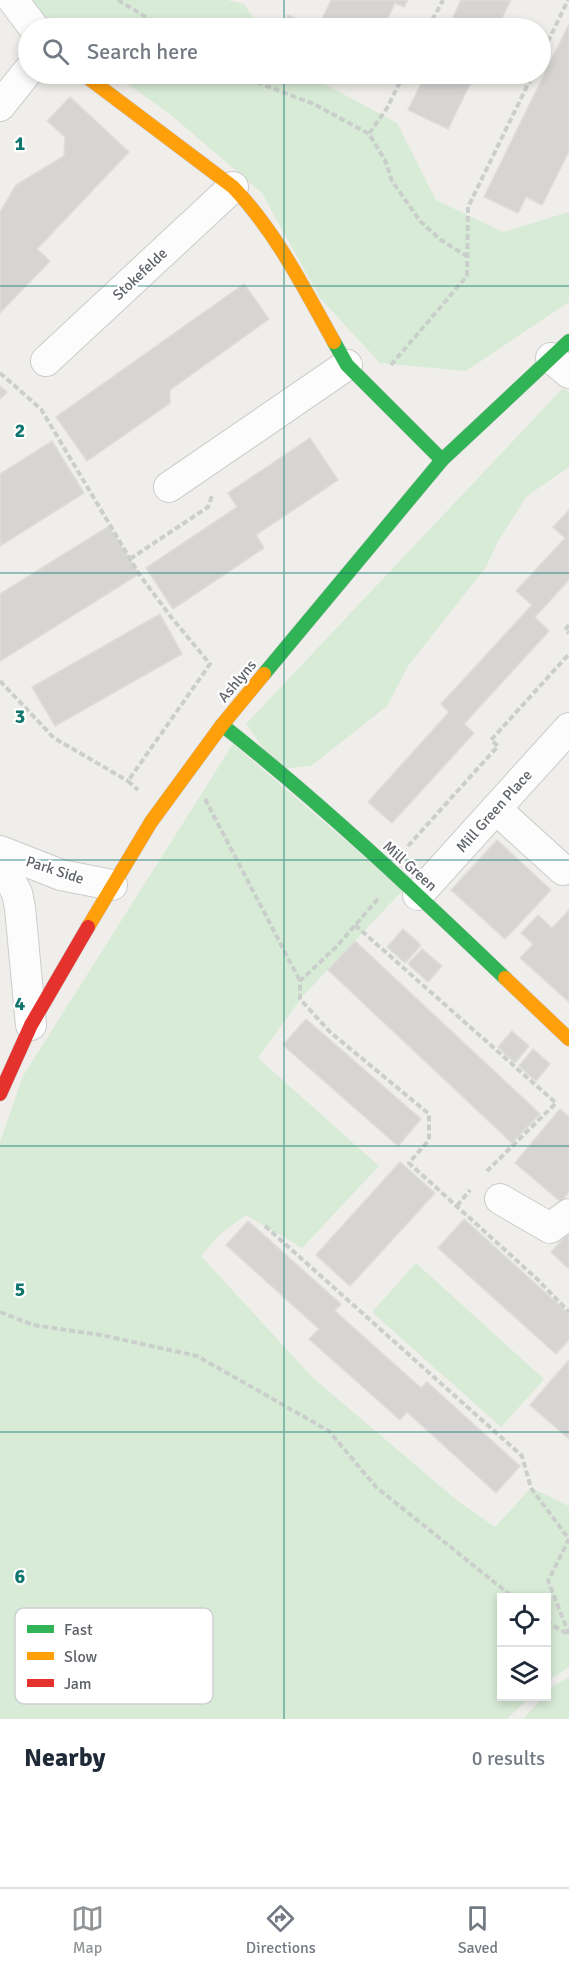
<!DOCTYPE html>
<style>
:root{--surface:#fff;--page:#f2f2f3;--text:#1f2937;--muted:#747a83;--line:#e0e1e3;--accent:#919496}
body{margin:0;font-family:Signika,sans-serif;background:var(--page);color:var(--text)}
.controls{position:absolute;right:18px;bottom:18px;display:grid;overflow:hidden;border-radius:0px;box-shadow:0 3px 9px #0003}
.controls button{width:54px;height:54px;display:grid;place-items:center;padding:0;border:0;border-bottom:2px solid var(--line);background:var(--surface);color:var(--text);font:30px sans-serif}
.list{margin:0;padding:0;list-style:none}
h2{display:flex;justify-content:space-between;align-items:center;height:78px;margin:0;padding:0 24px;font-size:26px}
h2 small{font-size:20px;font-weight:400;color:var(--muted)}
.icon{flex:none;width:33px;height:33px;fill:none;stroke:currentColor;stroke-width:2;stroke-linecap:round;stroke-linejoin:round}
.map{position:relative;flex:none;width:569px;height:1719px;overflow:hidden}
.search{position:absolute;background:var(--surface);box-shadow:0 3px 9px #0003;left:18px;right:18px;top:18px;height:66px;display:flex;align-items:center;gap:15px;box-sizing:border-box;padding:0 21px;border-radius:33px;color:var(--muted);font-size:22px}
.sheet{height:168px;background:var(--surface)}
nav{display:flex;justify-content:space-around;align-items:center;box-sizing:border-box;height:84px;border-top:2px solid var(--line);background:var(--surface);font-size:16px;color:var(--muted)}
nav a{display:grid;justify-items:center;gap:3px}
nav .on{color:var(--accent)}
.map>svg:first-child{display:block}
.green{fill:#d8ebd6}
.building{fill:#d6d5d3;stroke:#deddd9;stroke-width:1.5}
.lines{fill:none;stroke-linecap:round;stroke-linejoin:round}
.street-casing{stroke:#cbcccc;stroke-width:32}
.fast-casing{stroke:#cacacb;stroke-width:15}
.slow-casing{stroke:#cacacb;stroke-width:15}
.jam-casing{stroke:#cacacb;stroke-width:15}
.path{stroke:#cacfcc;stroke-width:4;stroke-dasharray:6 3;stroke-linecap:butt}
.street{stroke:#fdfcfc;stroke-width:30}
.fast{stroke:#30b455;stroke-width:14}
.slow{stroke:#ff9f0a;stroke-width:14}
.jam{stroke:#e5322d;stroke-width:14}
.grid{fill:none;stroke:#0f766e;stroke-width:1.5;stroke-opacity:0.55}
.labels{text-anchor:middle;stroke-width:4.5;stroke-linejoin:round;paint-order:stroke}
.street-label{font-size:15px;fill:#5f6368;stroke:#fff}
.key{fill:#fff;stroke:#cfd0d2;stroke-width:1.5}
.key-label{font-size:16px;fill:#5f6368}
.grid-label{font-size:20px;text-anchor:middle;font-weight:bold;fill:#0f766e;stroke:#fff;stroke-width:4.5;stroke-linejoin:round;paint-order:stroke}
</style>
<div class="map">
<svg width="569" height="1719" viewBox="0 0 569 1719">
<rect width="100%" height="100%" fill="#efeeea"/>
<g class="green">
<path d="M31,0H227L244,4L260,28H54Z"/>
<path d="M114,74H306L397,123L436,200L503,232L569,212V302L466,371L380,363L320,298L262,193L171,115Z"/>
<path d="M563,388L569,392V467L527,496L497,543L486,567L408,666L387,706L311,766L278,769L246,724Z"/>
<path d="M233,744L403,890L302,997L258,1058L379,1166L302,1248L246,1215L219,1235L201,1256L313,1378L459,1502L495,1527L531,1488L569,1506V1667L547,1681L546,1598H502V1696L530,1697L507,1719H0V1142L23,1076Z"/>
<path d="M416,1263L544,1379L501,1427L372,1312Z"/>
<path d="M569,1677V1719H523L543,1697L546,1696L547,1693L552,1687Z"/>
</g>
<g class="building">
<path d="M331,0H408L404,7L395,3L383,28H318Z"/>
<path d="M461,0H511L497,28H448Z"/>
<path d="M288,15L318,28H281Z"/>
<path d="M569,24V151L542,205L526,197L518,213L484,197Z"/>
<path d="M315,74H339L335,83Z"/>
<path d="M426,74H475L448,129L408,110Z"/>
<path d="M70,97L129,152L37,249L50,261L0,313V212L16,185L64,156L65,137L47,121Z"/>
<path d="M244,284L269,319L170,390V403L87,461L56,417Z"/>
<path d="M0,386L7,392L0,399Z"/>
<path d="M310,438L338,480L256,535L264,548L173,609L146,568L237,507L228,493Z"/>
<path d="M52,441L84,493L0,546V474Z"/>
<path d="M569,510V580L535,617L549,631L464,724L474,733L392,823L368,802L449,712L441,704L532,605L516,591L565,538L553,527Z"/>
<path d="M109,526L139,574L0,661V594Z"/>
<path d="M160,614L182,654L55,726L32,687Z"/>
<path d="M497,840L551,890L505,939L451,890Z"/>
<path d="M569,910V1002L520,958L533,944L521,933L538,915L552,928Z"/>
<path d="M403,929L421,945L405,963L387,947Z"/>
<path d="M355,941L540,1114L512,1143L328,970Z"/>
<path d="M422,949L442,966L428,982L408,964Z"/>
<path d="M306,1019L421,1119L398,1146L283,1045Z"/>
<path d="M512,1031L529,1046L515,1063L498,1047Z"/>
<path d="M533,1049L550,1064L536,1081L519,1066Z"/>
<path d="M560,1109L569,1117V1192L561,1202L515,1163Z"/>
<path d="M400,1162L435,1193L350,1286L316,1255Z"/>
<path d="M464,1219L569,1314V1340L556,1354L438,1248Z"/>
<path d="M248,1221L341,1304L335,1311L421,1388L427,1382L520,1466L496,1493L407,1412L400,1420L309,1339L319,1329L226,1245Z"/>
<path d="M569,1232V1269L551,1252Z"/>
<path d="M569,1360V1439L530,1405Z"/>
</g>
<g class="lines">
<g class="street-casing">
<g id="street">
<path d="M13,0L34,28"/>
<path d="M0,106L28,71"/>
<path d="M551,358L569,373"/>
<path d="M46,361L233,187"/>
<path d="M169,487L347,365"/>
<path d="M496,809L563,870"/>
<path d="M0,851L61,875L112,885"/>
<path d="M0,861L17,893L20,908L31,1025"/>
<path d="M418,895L569,728"/>
<path d="M500,1199L550,1228L569,1214"/>
</g>
</g>
<g class="fast-casing">
<g id="fast">
<path d="M334,342L347,365L442,460"/>
<path d="M264,674L442,460L569,341"/>
<path d="M222,725C321,803 413,890 505,978"/>
</g>
</g>
<g class="slow-casing">
<g id="slow">
<path d="M83,74L233,187C276,232 304,288 334,342"/>
<path d="M88,927L151,822L222,725L264,674"/>
<path d="M505,978L569,1039"/>
</g>
</g>
<g class="jam-casing">
<path id="jam" d="M0,1094L31,1025L88,927"/>
</g>
<g class="path">
<path d="M118,0L164,28"/>
<path d="M428,28L443,0"/>
<path d="M540,58L568,0"/>
<path d="M241,74L256,82L314,104L369,134"/>
<path d="M404,74L387,108L369,134L385,160L392,181L420,221L441,240L468,257"/>
<path d="M391,365L467,276L468,207L533,74"/>
<path d="M0,373L41,409L139,574L171,617L210,664L128,781L138,790"/>
<path d="M130,559L208,507L212,496"/>
<path d="M569,625L565,630L569,633"/>
<path d="M0,681L54,738L128,781"/>
<path d="M205,799L300,981"/>
<path d="M408,846L498,746L491,740L569,654"/>
<path d="M378,899L336,947L300,981V999L330,1032L429,1114V1140L409,1163L537,1279L569,1312"/>
<path d="M355,925L556,1103L487,1171"/>
<path d="M457,1206L470,1190"/>
<path d="M265,1226L522,1456L531,1488L569,1539L548,1581L569,1634"/>
<path d="M0,1312L33,1325L101,1335L197,1356L329,1431L376,1487L514,1598"/>
<path d="M546,1621L569,1635"/>
</g>
<use href="#street" class="street"/>
<use href="#fast" class="fast"/>
<use href="#slow" class="slow"/>
<use href="#jam" class="jam"/>
</g>
<path class="grid" d="M284,0V28M284,74V1719M0,286H569M0,573H569M0,860H569M0,1146H569M0,1432H569"/>
<g class="labels">
<g class="street-label">
<text transform="translate(140 274) rotate(-43)" y="5">Stokefelde</text>
<text transform="translate(237 681) rotate(-50)" y="5">Ashlyns</text>
<text transform="translate(494 811) rotate(-48)" y="5">Mill Green Place</text>
<text transform="translate(410 866) rotate(42)" y="5">Mill Green</text>
<text transform="translate(55 870) rotate(18)" y="5">Park Side</text>
</g>
</g>
<rect x="15" y="1608" width="198" height="96" rx="9" class="key"/>
<rect x="27" y="1625" width="27" height="8" fill="#30b455"/>
<rect x="27" y="1652" width="27" height="8" fill="#ff9f0a"/>
<rect x="27" y="1679" width="27" height="8" fill="#e5322d"/>
<g class="key-label">
<text x="64" y="1635">Fast</text>
<text x="64" y="1662">Slow</text>
<text x="64" y="1689">Jam</text>
</g>
<g class="grid-label">
<text x="20" y="150">1</text>
<text x="20" y="437">2</text>
<text x="20" y="723">3</text>
<text x="20" y="1010">4</text>
<text x="20" y="1296">5</text>
<text x="20" y="1583">6</text>
</g>
</svg>
<div class="controls">
<button><svg class="icon" aria-label="locate" viewBox="0 0 24 24"><circle cx="12" cy="12" r="6"/><path d="M12 2v4M12 18v4M2 12h4M18 12h4"/></svg></button>
<button><svg class="icon" aria-label="layers" viewBox="0 0 24 24"><path d="M12 4l9 5-9 5-9-5zM3 14l9 5 9-5"/></svg></button>
</div>
<div class="search"><svg class="icon" aria-label="search" viewBox="0 0 24 24"><circle cx="10" cy="10" r="6"/><path d="M15 15l6 6"/></svg>Search here</div>
</div>
<section class="sheet">
<h2>Nearby<small>0 results</small></h2>
<ul class="list">
</ul>
</section>
<nav>
<a class="on"><svg class="icon" aria-label="map" viewBox="0 0 24 24"><path d="M3 6l6-2 6 2 6-2v14l-6 2-6-2-6 2zM9 4v14M15 6v14"/></svg>Map</a>
<a><svg class="icon" aria-label="directions" viewBox="0 0 24 24"><path d="M12 3l9 9-9 9-9-9zM9 14v-3h6M13 9l2 2-2 2"/></svg>Directions</a>
<a><svg class="icon" aria-label="saved" viewBox="0 0 24 24"><path d="M7 4h10v16l-5-4-5 4z"/></svg>Saved</a>
</nav>
